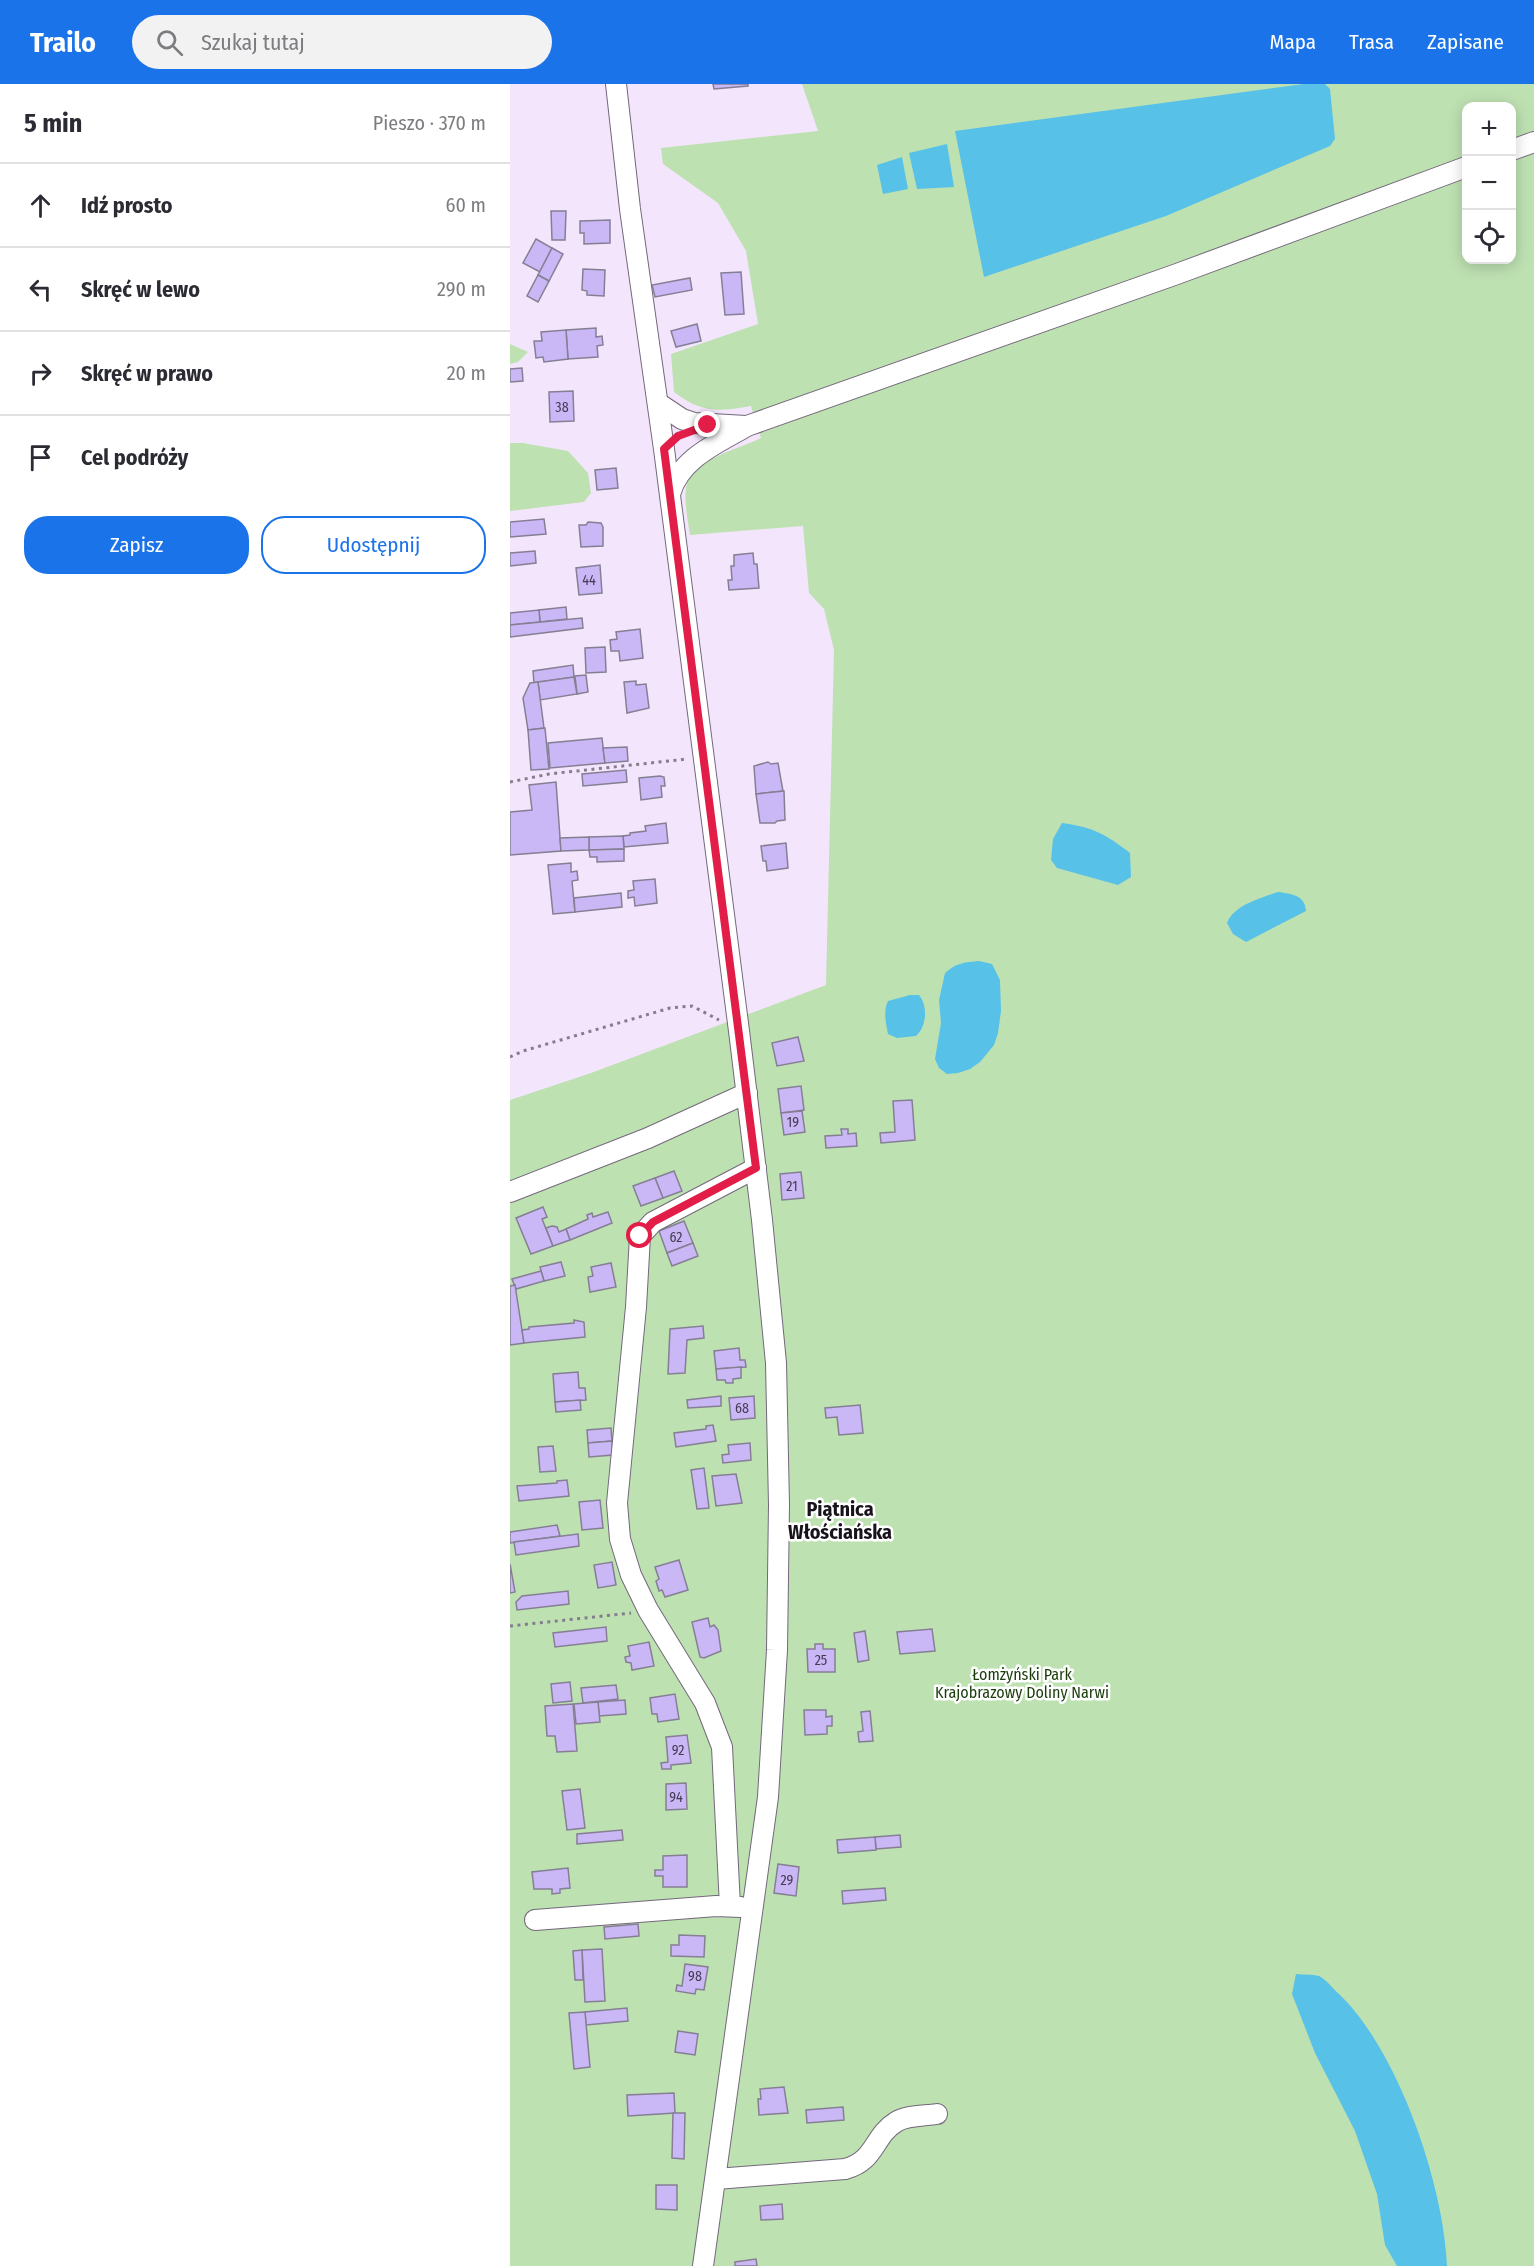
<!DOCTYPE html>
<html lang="pl">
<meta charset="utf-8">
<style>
:root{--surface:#fff;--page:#f2f2f3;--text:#2b2b33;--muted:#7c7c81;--line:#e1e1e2;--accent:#1a73e8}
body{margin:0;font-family:"Fira Sans Condensed",sans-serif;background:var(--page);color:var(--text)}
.controls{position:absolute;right:18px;top:18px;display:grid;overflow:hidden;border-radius:12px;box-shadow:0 3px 15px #0003}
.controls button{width:54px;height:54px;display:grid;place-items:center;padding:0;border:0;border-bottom:2px solid var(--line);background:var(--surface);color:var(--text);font:30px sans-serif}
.stop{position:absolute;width:18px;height:18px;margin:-14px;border:4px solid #e11d48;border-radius:50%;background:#fff}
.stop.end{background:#e11d48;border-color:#fff;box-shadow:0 2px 6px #0008}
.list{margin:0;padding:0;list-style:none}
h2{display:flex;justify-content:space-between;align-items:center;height:78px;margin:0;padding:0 24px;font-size:26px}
h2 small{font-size:20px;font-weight:400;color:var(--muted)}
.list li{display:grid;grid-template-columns:39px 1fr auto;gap:18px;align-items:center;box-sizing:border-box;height:84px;padding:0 24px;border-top:2px solid var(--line)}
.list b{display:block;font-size:22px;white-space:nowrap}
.list em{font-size:20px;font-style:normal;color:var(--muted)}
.actions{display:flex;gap:12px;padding:18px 24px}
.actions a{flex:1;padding:14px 0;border:2px solid var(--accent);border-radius:24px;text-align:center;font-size:21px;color:var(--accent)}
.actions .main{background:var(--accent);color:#fff}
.icon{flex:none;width:33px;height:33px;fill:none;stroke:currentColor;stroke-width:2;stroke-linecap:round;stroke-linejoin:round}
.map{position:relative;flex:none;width:1024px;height:2182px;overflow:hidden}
header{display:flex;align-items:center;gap:36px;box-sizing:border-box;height:84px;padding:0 30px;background:var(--accent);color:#fff}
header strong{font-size:28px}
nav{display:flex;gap:33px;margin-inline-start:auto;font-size:21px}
.search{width:420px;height:54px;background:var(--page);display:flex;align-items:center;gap:15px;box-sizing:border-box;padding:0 21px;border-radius:33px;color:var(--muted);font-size:22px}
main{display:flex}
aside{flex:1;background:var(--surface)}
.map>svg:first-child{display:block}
.green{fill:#bee1b2;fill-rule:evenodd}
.water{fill:#57c1e8}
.building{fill:#cab7f6;stroke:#857f94;stroke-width:1.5}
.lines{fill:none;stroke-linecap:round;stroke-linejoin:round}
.minor-casing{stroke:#73687b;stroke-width:22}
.path{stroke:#867d8c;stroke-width:3;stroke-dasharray:3 4.5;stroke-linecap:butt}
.minor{stroke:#fff;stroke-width:20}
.route{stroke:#e11d48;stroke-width:8}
.labels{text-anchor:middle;stroke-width:5;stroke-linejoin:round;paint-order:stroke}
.number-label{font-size:14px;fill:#443c52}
.park-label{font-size:16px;fill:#1b3d0d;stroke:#fff}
.quarter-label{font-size:20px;font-weight:bold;fill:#18131b;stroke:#fff}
</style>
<header>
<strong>Trailo</strong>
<div class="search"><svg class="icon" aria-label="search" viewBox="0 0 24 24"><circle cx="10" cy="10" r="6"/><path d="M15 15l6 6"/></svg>Szukaj tutaj</div>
<nav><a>Mapa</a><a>Trasa</a><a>Zapisane</a></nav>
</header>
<main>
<aside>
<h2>5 min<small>Pieszo · 370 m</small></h2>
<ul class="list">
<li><svg class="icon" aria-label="ahead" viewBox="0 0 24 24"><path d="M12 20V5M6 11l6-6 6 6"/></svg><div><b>Idź prosto</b></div><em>60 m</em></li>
<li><svg class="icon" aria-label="left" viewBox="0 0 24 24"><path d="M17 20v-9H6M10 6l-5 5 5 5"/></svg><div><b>Skręć w lewo</b></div><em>290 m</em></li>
<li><svg class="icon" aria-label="right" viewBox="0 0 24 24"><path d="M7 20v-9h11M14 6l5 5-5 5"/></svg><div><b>Skręć w prawo</b></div><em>20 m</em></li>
<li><svg class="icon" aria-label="arrive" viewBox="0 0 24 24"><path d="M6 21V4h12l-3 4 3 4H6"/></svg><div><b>Cel podróży</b></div></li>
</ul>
<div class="actions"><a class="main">Zapisz</a><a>Udostępnij</a></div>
</aside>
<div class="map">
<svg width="1024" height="2182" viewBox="0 0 1024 2182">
<rect width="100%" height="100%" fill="#f3e6fc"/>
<g class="green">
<path d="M292,0H1024V2182H0V1016L81,989L316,901L324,566L314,525L299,509L293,442L180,451C178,437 174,419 176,404C180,376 229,365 251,354L241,322C208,328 191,329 164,308L161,270L248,240L236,167L208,119L153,80L151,64L308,47ZM956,22H1002V176H956Z"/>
<path d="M0,260L18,268L8,278L0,280Z"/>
<path d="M0,359H13L58,367L78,389L81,409L74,418L0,427Z"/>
</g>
<g class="water">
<path d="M794,0H815L820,5L825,55L820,62L656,132L474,193L445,47Z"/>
<path d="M437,60L444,103L407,105L399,69Z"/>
<path d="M392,73L398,105L373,110L367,81Z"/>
<path d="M552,739C583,743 595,750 620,769L621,793L608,801L547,784L541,776L543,755Z"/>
<path d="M768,808C782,810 795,811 796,827L736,858L723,850L717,839C724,821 751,814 768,808Z"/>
<path d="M469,877L482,880L490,896L491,927L488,949L484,961L470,978L460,985L448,989L437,990L429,984L425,975L431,939L429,916L435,889C446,879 455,878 469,877Z"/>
<path d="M400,911H409C418,922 417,942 406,952L387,954L378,950C376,940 373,927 378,917Z"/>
<path d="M786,1890C793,1891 802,1890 809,1892C816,1895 823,1905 829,1910C888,1966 934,2101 937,2182H887L875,2161L867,2110L845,2047L805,1969L782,1910Z"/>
</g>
<g class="building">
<path d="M203,0H238V2L204,5Z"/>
<path d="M41,127H56L55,156H42Z"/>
<path d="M100,136V159L74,160V149H70V137Z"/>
<path d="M26,155L42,164L30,188L13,179Z"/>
<path d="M42,164L53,170L39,197L28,191Z"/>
<path d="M73,185L95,186L94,212L77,211V207L72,206Z"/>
<path d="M231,188L234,230L215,231L211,189Z"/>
<path d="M28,191L39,197L28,218L17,212Z"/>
<path d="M180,194L182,206L145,213L142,201Z"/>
<path d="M187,240L191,257L166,263L161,247Z"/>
<path d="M86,244V253L92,252L93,261L87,262L88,273L58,275L56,246Z"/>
<path d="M56,246L58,275L34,278L33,273L26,274L24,257H32L31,248Z"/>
<path d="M12,284L13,297L0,298V285Z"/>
<path d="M63,307L64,337L40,338L39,308Z"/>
<path d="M106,384L108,404L87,406L85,386Z"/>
<path d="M34,435L36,450L0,453V438Z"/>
<path d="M78,438L91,439L93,443V462L71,463L69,441H76Z"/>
<path d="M25,467L26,479L0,482V469Z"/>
<path d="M243,469L244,480H247L249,504L219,506L218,496H222L221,482H224V471Z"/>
<path d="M90,481L92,509L69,511L66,484Z"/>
<path d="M56,523L57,535L30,538L29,526Z"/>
<path d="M29,526L30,538L0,541V529Z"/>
<path d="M72,534L73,544L0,553V541Z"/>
<path d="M130,545L133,574L110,577L109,567H101L100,556L107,555L106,548Z"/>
<path d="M95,563L96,588L76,589L75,564Z"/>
<path d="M63,581L64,593L24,599L23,587Z"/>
<path d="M76,591L78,608L67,610L65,592Z"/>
<path d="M64,593L67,610L30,616L28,598Z"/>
<path d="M126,597V601L136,600L139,624L117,629L114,598Z"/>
<path d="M28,598L34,644L18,646L13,614L20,599Z"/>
<path d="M35,644L39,685L21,686L18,646Z"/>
<path d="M92,654L95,679L40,684L38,659Z"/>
<path d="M117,663L118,677L95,679L93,664Z"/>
<path d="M258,678L261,680L268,679L273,707L246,710L244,682Z"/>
<path d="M116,686L117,698L73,702L72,690Z"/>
<path d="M150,692L154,693L155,702H151L152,713L131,716L129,694Z"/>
<path d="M46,698L51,767L0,771V728L22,726L19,701Z"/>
<path d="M274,707L275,736L267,737L265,739H250L246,710Z"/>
<path d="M156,739L158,759L114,763L113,752L120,751V749L136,747L135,742Z"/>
<path d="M113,752L114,765L79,766V753Z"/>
<path d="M79,753V766L51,767L50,754Z"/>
<path d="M276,759L278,784L257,787L256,777H253L251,762Z"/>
<path d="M114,765V777L87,778V773H80L79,766Z"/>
<path d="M61,779V788L67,787L68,796L62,797L65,828L43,830L38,781Z"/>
<path d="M145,795L147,819L125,822L124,813L118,814V807L124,806L123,797Z"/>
<path d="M111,809L112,823L65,828L64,814Z"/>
<path d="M288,953L294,977L267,982L262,959Z"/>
<path d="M291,1002L294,1026L271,1029L268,1005Z"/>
<path d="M402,1016L405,1056L371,1059L370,1049L385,1048L383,1017Z"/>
<path d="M292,1027L295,1048L274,1051L271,1029Z"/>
<path d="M331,1045H338V1050L346,1049L347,1062L316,1064L315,1052L332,1051Z"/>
<path d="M164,1087L172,1107L153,1114L145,1094Z"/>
<path d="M291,1088L294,1114L272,1116L270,1090Z"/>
<path d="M145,1094L153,1114L131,1122L123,1102Z"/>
<path d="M33,1123L37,1133L32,1135L43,1162L21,1170L6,1134Z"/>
<path d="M98,1128L102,1139L60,1156L56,1145L78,1135L77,1131L82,1129L83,1133Z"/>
<path d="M174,1137L183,1159L157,1169L149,1147Z"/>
<path d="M42,1142L47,1143L49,1148L56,1145L60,1156L43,1162L36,1144Z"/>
<path d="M183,1159L188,1172L162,1182L157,1169Z"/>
<path d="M51,1178L55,1192L34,1197L30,1183Z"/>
<path d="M101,1179L106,1203L80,1208L78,1193L83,1192L81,1183Z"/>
<path d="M31,1187L34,1197L6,1205L2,1195Z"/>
<path d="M5,1201L14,1259L0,1261V1202Z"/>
<path d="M64,1236L74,1238L75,1253L14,1259L12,1246L19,1245V1243L64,1239Z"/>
<path d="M193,1242L194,1254L177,1256L175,1289L158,1290L160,1245Z"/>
<path d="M229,1264L230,1276H235L236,1283L206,1285L204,1267Z"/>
<path d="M231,1283V1294L223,1295V1299H216L215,1296H207L206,1285Z"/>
<path d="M68,1288L69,1304H75L76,1316L45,1318L43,1290Z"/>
<path d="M211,1312V1322L178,1324L177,1316Z"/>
<path d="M244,1312L245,1334L221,1336L219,1314Z"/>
<path d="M70,1316L71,1326L46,1328L45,1318Z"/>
<path d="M350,1321L353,1349L329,1351L327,1333L316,1334L315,1324Z"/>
<path d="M203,1341L206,1357L166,1363L164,1349L196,1345V1342Z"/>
<path d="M101,1344L102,1357L78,1359L77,1346Z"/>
<path d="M102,1357L103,1371L79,1373L78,1359Z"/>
<path d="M240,1359L241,1376L213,1379L212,1371L219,1370L218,1361Z"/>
<path d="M43,1362L46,1387L30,1388L28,1363Z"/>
<path d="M194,1384L199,1424L187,1425L181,1386Z"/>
<path d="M226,1390L232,1419L206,1422L202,1392Z"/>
<path d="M57,1396L59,1412L9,1417L7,1402L47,1399V1397Z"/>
<path d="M90,1416L93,1444L72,1446L69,1418Z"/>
<path d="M47,1441L50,1452L0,1459V1448Z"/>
<path d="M68,1450L69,1462L6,1471L4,1458Z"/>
<path d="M169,1476L178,1506L155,1513L152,1506L149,1507L146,1497L149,1495L145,1483Z"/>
<path d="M102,1478L106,1501L88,1504L84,1481Z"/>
<path d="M0,1480L5,1508L0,1509Z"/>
<path d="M58,1507L59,1520L7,1526L6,1518L12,1512Z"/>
<path d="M198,1534L200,1543L204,1541L208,1546L211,1567L194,1574L190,1573L182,1538Z"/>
<path d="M96,1543L97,1557L45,1563L43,1549Z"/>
<path d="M422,1545L425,1567L390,1570L387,1548Z"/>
<path d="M355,1547L359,1576L348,1578L344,1549Z"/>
<path d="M139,1558L144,1582L122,1586L121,1579L116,1578L115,1573L120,1572L118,1562Z"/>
<path d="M305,1560H313V1565H325V1588H298L297,1565H305Z"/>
<path d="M60,1598L62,1617L43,1619L41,1600Z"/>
<path d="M106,1601L108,1615L73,1619L71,1604Z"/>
<path d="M165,1610L169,1635L148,1638L147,1630H142L140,1614Z"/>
<path d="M115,1616L116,1630L89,1632L88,1618Z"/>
<path d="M88,1618L90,1638L66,1640L64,1620Z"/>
<path d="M63,1620L67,1667L47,1668L45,1652H37L35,1622Z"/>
<path d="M294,1626H316V1633L322,1632V1642H317V1650L295,1651Z"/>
<path d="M360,1627L363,1657L349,1658L348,1648L353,1647L351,1628Z"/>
<path d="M177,1651L181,1679L161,1681V1685H152L151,1679L158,1678L156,1653Z"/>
<path d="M176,1699L177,1725L156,1726V1700Z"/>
<path d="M70,1705L75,1744L57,1746L52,1707Z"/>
<path d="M112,1746L113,1756L67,1760V1750Z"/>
<path d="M390,1751L391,1763L366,1765L365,1753Z"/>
<path d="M365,1753L366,1766L328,1769L327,1756Z"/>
<path d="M177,1771V1803H153V1792H145V1786H153V1772Z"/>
<path d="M268,1780L289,1783L286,1812L264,1809Z"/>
<path d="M58,1784L60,1804L50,1805V1809L42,1810V1805H24L22,1788Z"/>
<path d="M375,1804L376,1816L333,1820L332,1807Z"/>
<path d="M128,1840L129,1852L95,1855L94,1843Z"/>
<path d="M169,1851L195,1852L194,1873L161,1872V1861H169Z"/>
<path d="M92,1865L95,1917L75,1918L72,1866Z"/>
<path d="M72,1866L73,1896H65L63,1867Z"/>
<path d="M175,1880L198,1883L194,1906L186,1905L185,1910L166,1907L167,1901L172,1902Z"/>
<path d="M117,1924L118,1937L76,1941L75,1928Z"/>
<path d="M75,1928L80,1983L64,1985L59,1929Z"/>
<path d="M168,1947L188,1950L185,1971L165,1968Z"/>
<path d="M274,2003L278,2029L249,2031L248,2015H251L250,2005Z"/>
<path d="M164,2009L165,2029L118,2032L117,2011Z"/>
<path d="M333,2023L334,2036L297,2039L296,2026Z"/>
<path d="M163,2029H175L174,2075L162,2074Z"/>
<path d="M146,2101H167V2126L146,2125Z"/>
<path d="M272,2120L273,2135L251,2136L250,2122Z"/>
<path d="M246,2175L247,2182H225V2178Z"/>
</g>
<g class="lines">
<g class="minor-casing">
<g id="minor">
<path d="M106,0L120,125L154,365L229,947L252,1136L266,1279L269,1421L267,1566L258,1713L193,2182"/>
<path d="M1002,66L1024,58"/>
<path d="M148,319L172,335L184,339L236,342"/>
<path d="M160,410C170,374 208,359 237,342L667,190L956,83"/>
<path d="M0,1108L138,1054L237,1009"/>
<path d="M220,1822L212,1663L195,1619L138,1526L121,1491L110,1455L107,1419L126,1223L130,1152L143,1138L246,1084"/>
<path d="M25,1836L206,1822L231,1823"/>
<path d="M206,2095L335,2085C366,2077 363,2052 386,2038C396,2031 415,2032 427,2030"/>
</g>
</g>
<g class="path">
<path d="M0,698L39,690L177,675"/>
<path d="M0,973L13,967L160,924L182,922L209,936"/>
<path d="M0,1542L121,1529"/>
</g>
<use href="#minor" class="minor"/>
</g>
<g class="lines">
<path class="route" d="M130,1152L143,1138L246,1084L154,365L168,352L198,341"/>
</g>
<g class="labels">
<g class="number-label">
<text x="52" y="328">38</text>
<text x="79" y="501">44</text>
<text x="283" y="1043">19</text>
<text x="282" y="1107">21</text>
<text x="166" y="1158">62</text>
<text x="232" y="1329">68</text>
<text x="311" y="1581">25</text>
<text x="168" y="1671">92</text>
<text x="166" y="1718">94</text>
<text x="277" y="1801">29</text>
<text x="185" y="1897">98</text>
</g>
<g class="park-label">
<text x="512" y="1596">Łomżyński Park<tspan x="512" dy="18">Krajobrazowy Doliny Narwi</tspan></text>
</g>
<g class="quarter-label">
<text x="330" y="1432">Piątnica<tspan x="330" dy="23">Włościańska</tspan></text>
</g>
</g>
</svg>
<div class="controls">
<button>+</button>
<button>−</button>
<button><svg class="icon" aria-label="locate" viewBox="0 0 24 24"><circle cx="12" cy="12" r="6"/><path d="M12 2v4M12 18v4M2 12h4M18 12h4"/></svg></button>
</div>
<div class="stop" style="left:130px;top:1152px"></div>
<div class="stop end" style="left:198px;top:341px"></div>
</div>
</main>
